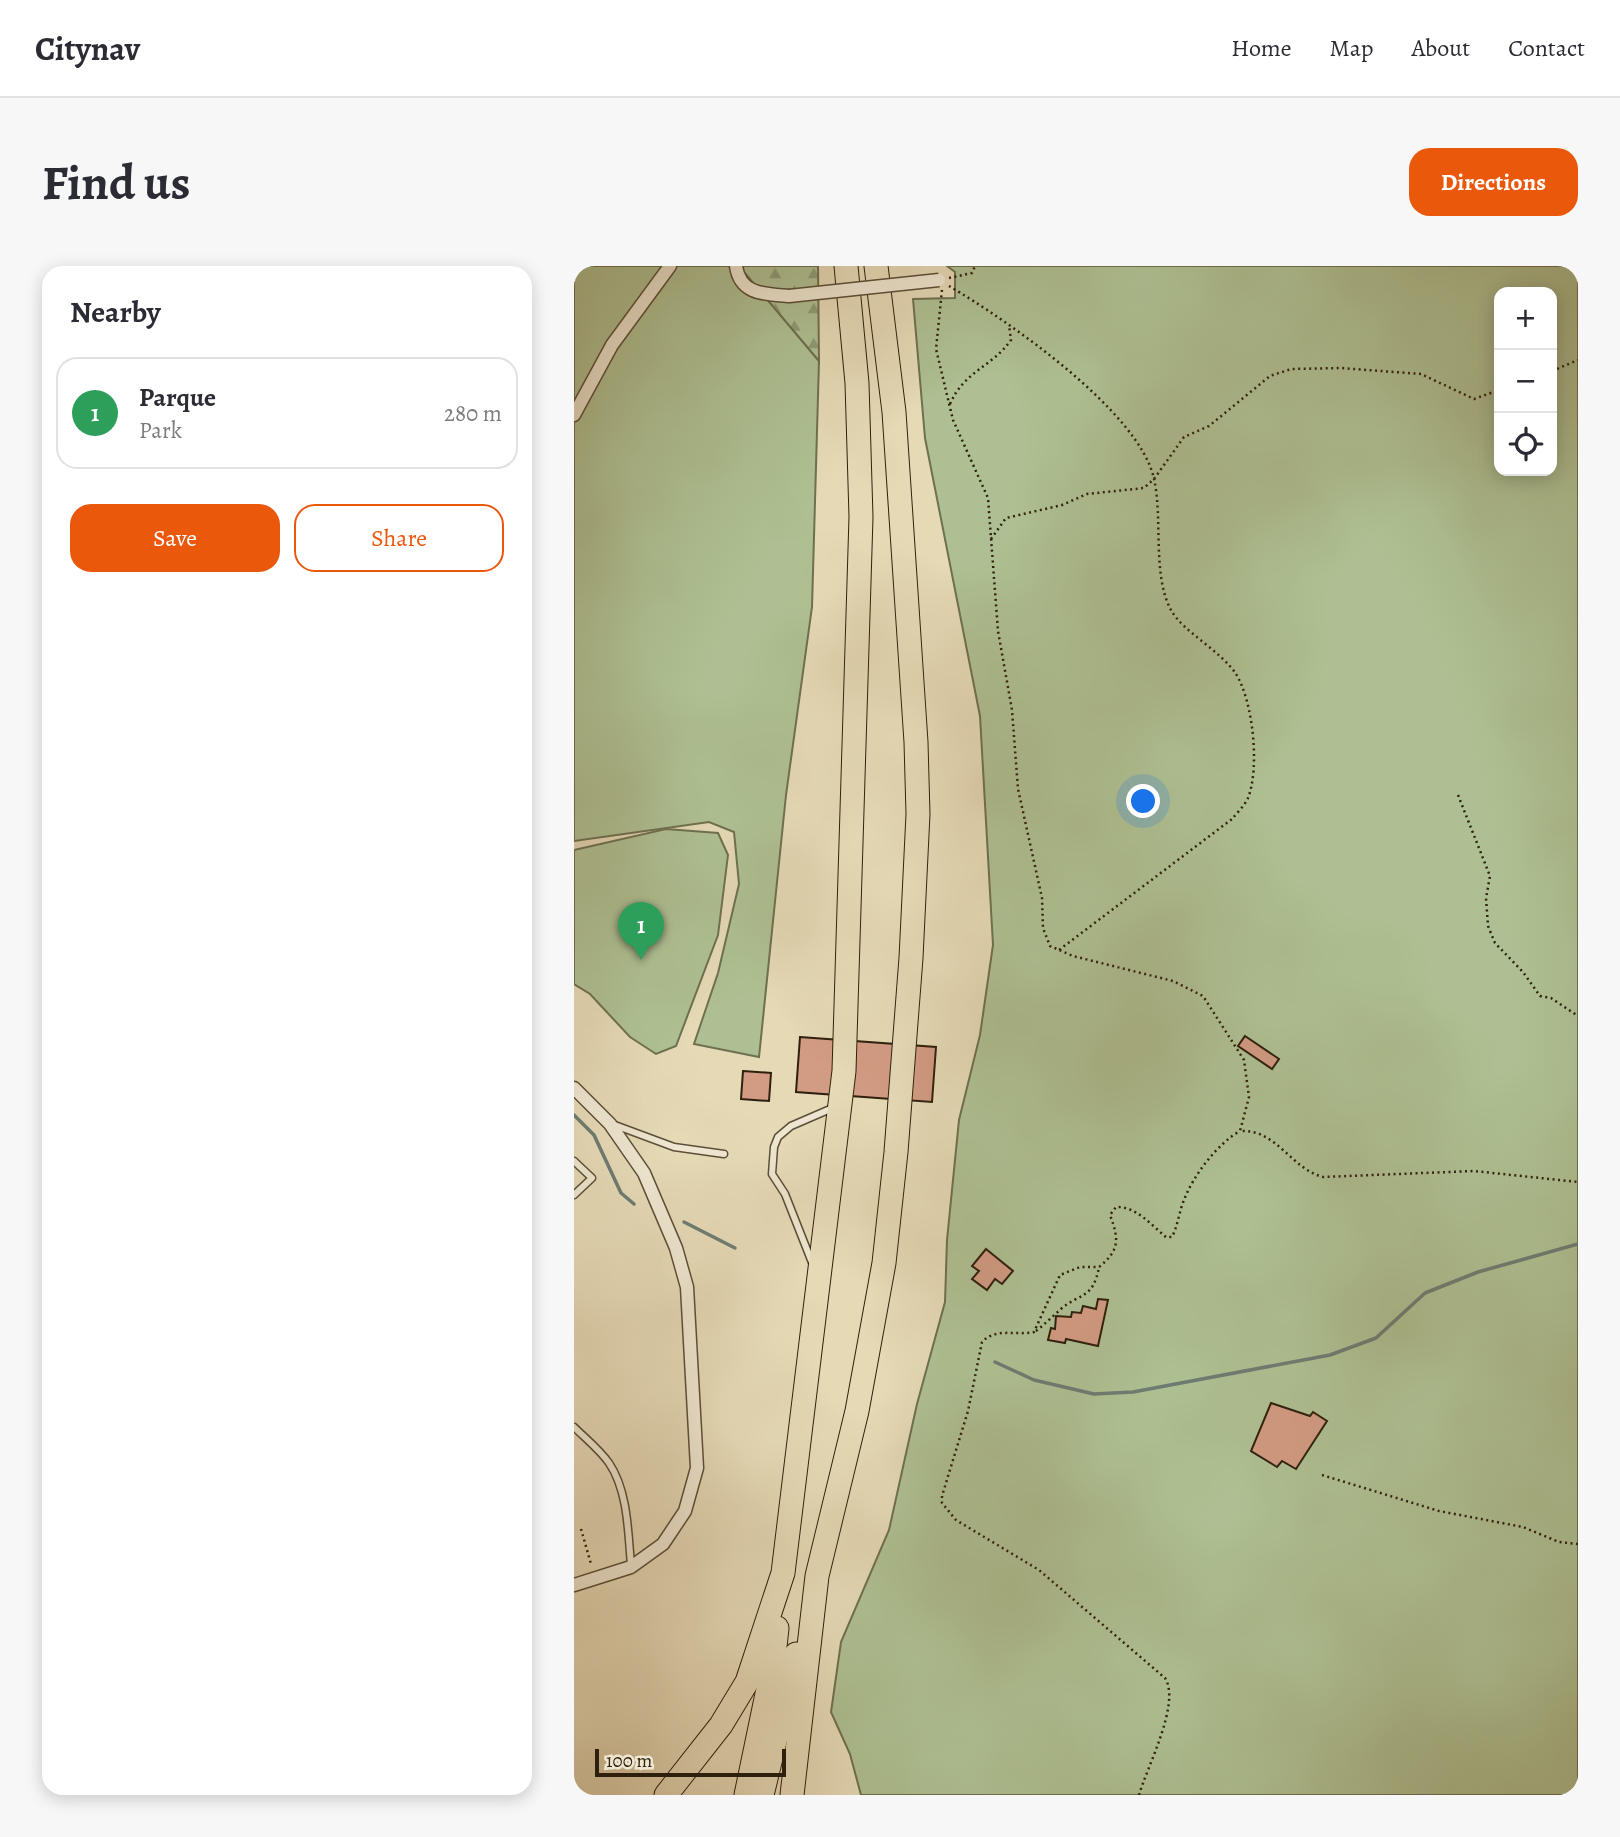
<!DOCTYPE html>
<meta charset="utf-8">
<style>
:root{--surface:#fff;--page:#f7f7f7;--text:#2b2b33;--muted:#7c7c81;--line:#e1e1e2;--accent:#ea580c}
body{margin:0;font-family:Alegreya,serif;background:var(--page);color:var(--text)}
.controls{position:absolute;right:21px;top:21px;display:grid;overflow:hidden;border-radius:14px;box-shadow:0 4px 18px #0003}
.controls button{width:63px;height:63px;display:grid;place-items:center;padding:0;border:0;border-bottom:2px solid var(--line);background:var(--surface);color:var(--text);font:35px sans-serif}
.scale{position:absolute;left:21px;bottom:18px;width:191px;box-sizing:border-box;padding-left:7px;border:4px solid #2f200d;border-top:0;font-size:19px;line-height:24px;white-space:nowrap;color:#2f200d;-webkit-text-stroke:5px #eee6d0;paint-order:stroke}
.you{position:absolute;left:570px;top:536px;width:24px;height:24px;margin:-18px;border:5px solid #fff;border-radius:50%;background:#1a73e8;box-shadow:0 0 0 10px #1a73e833}
.badge{display:grid;place-items:center;width:46px;height:46px;border-radius:50%;background:var(--accent);color:#fff;font-size:23px;font-weight:700}
.pin{position:absolute;translate:-50% -58px;filter:drop-shadow(0 2px 4px #0008)}
.pin::after{content:'';position:absolute;top:37px;width:24px;height:21px;background:inherit;clip-path:polygon(0 0,100% 0,50% 100%)}
.list{margin:0;padding:0;list-style:none}
h2{display:flex;justify-content:space-between;align-items:center;height:91px;margin:0;padding:0 28px;font-size:30px}
h2 small{font-size:23px;font-weight:400;color:var(--muted)}
.list li{display:grid;grid-template-columns:46px 1fr auto;gap:21px;align-items:center;box-sizing:border-box;height:112px;margin:0 14px 14px;padding:0 14px;border:2px solid var(--line);border-radius:21px}
.list b{display:block;font-size:26px;white-space:nowrap}
.list p{margin:0;font-size:23px;white-space:nowrap;color:var(--muted)}
.list em{font-size:23px;font-style:normal;color:var(--muted)}
.actions{display:flex;gap:14px;padding:21px 28px}
.actions a{flex:1;padding:16px 0;border:2px solid var(--accent);border-radius:21px;text-align:center;font-size:24px;color:var(--accent)}
.actions .main{background:var(--accent);color:#fff}
.icon{flex:none;width:38px;height:38px;fill:none;stroke:currentColor;stroke-width:2;stroke-linecap:round;stroke-linejoin:round}
.map{position:relative;flex:none;width:1004px;height:1529px;overflow:hidden;border-radius:21px}
header{display:flex;align-items:center;gap:42px;box-sizing:border-box;height:98px;padding:0 35px;background:var(--surface);border-bottom:2px solid var(--line)}
header strong{font-size:33px}
nav{display:flex;gap:38px;margin-inline-start:auto;font-size:24px}
.intro{display:flex;align-items:center;justify-content:space-between;box-sizing:border-box;height:168px;padding:0 42px}
h1{margin:0;font-size:49px}
.button{padding:18px 32px;border-radius:21px;background:var(--accent);color:#fff;font-size:24px;font-weight:700}
main{display:flex;gap:42px;padding:0 42px}
aside{flex:1;background:var(--surface);border-radius:21px;box-shadow:0 4px 18px #0003}
.map>svg:first-child{display:block}
.green{fill:#aec093;stroke:#6e7050;stroke-width:2;fill-rule:evenodd}
.forest{fill:url(#forest-firs);stroke:#6e7050;stroke-width:2}
.lines{fill:none;stroke-linecap:round;stroke-linejoin:round}
.stream{stroke:#6e7c72;stroke-width:3.5}
.building{fill:#d29b83;stroke:#2f200d;stroke-width:2}
.lane-casing{stroke:#5c4e37;stroke-width:9}
.street-casing{stroke:#5c4e37;stroke-width:15}
.highway-casing{stroke:#2f200d;stroke-width:25}
.path{stroke:#2f200d;stroke-width:2.5;stroke-dasharray:2 3.5;stroke-linecap:butt}
.lane{stroke:#eee6d0;stroke-width:6}
.street{stroke:#eee6d0;stroke-width:12}
.highway{stroke:#e5d9b6;stroke-width:23}
.street-bridge-casing{stroke:#5c4e37;stroke-width:15;stroke-linecap:butt}
.street-bridge{stroke:#eee6d0;stroke-width:12}
</style>
<header>
<strong>Citynav</strong>
<nav><a>Home</a><a>Map</a><a>About</a><a>Contact</a></nav>
</header>
<div class="intro"><h1>Find us</h1><a class="button">Directions</a></div>
<main>
<aside>
<h2>Nearby<small></small></h2>
<ul class="list">
<li><span class="badge" style="background:#2e9e5b">1</span><div><b>Parque</b><p>Park</p></div><em>280 m</em></li>
</ul>
<div class="actions"><a class="main">Save</a><a>Share</a></div>
</aside>
<div class="map">
<svg width="1004" height="1529" viewBox="0 0 1004 1529">
<defs>
<pattern id="forest-firs" width="22" height="20" patternUnits="userSpaceOnUse" patternTransform="scale(1.75)"><rect width="22" height="20" fill="#aec093"/><path d="M5 1l3.5 6h-7zM16 11l3.5 6h-7z" fill="#8e9c76"/></pattern>
</defs>
<rect width="100%" height="100%" fill="#e5d9b6"/>
<filter id="stains"><feTurbulence type="fractalNoise" baseFrequency=".00286" numOctaves="4"/><feColorMatrix values="0 0 0 0 .2 0 0 0 0 .09 0 0 0 0 .02 0 0 0 .5 -.17"/></filter>
<radialGradient id="worn" r=".72"><stop offset=".6" stop-color="#630" stop-opacity="0"/><stop offset="1" stop-color="#630" stop-opacity=".3"/></radialGradient>
<g class="green">
<path d="M0,0H165L245,95L238,341L212,529L185,791L120,778L144,707L165,618L160,566L135,556L0,575Z"/>
<path d="M373,0H1004V1529H287L276,1488L257,1446L267,1376L315,1264L343,1138L371,1036L373,974L385,854L406,769L419,679L406,450L351,172L339,33L381,32V6ZM925,26H978V205H925Z"/>
<path d="M92,563L144,567L154,589L144,669L102,780L82,788L56,771L16,728L0,718V584Z"/>
</g>
<path class="forest" d="M165,0H244L245,95Z"/>
<g class="lines">
<g class="stream">
<path d="M0,849L20,869L47,927L60,938"/>
<path d="M110,956L161,982"/>
<path d="M421,1096L460,1114L520,1128L559,1126L756,1089L802,1072L851,1027L904,1006L1004,978"/>
</g>
</g>
<g class="building">
<path d="M671,770L705,793L698,803L664,780Z"/>
<path d="M226,771L362,781L358,836L222,826Z"/>
<path d="M169,805L197,807L195,835L167,833Z"/>
<path d="M412,983L439,1005L428,1018L421,1013L413,1024L398,1013L405,1005L398,1000Z"/>
<path d="M524,1033L534,1034L524,1080L492,1073L491,1077L474,1074L477,1062L481,1063L482,1050L497,1051L498,1046L507,1047L509,1040L522,1043Z"/>
<path d="M697,1137L736,1150L739,1146L753,1155L722,1203L708,1195L703,1201L677,1185Z"/>
</g>
<g class="lines">
<g class="lane-casing">
<g id="lane">
<path d="M38,858L100,881L150,888"/>
<path d="M0,895L18,912L0,929"/>
<path d="M239,999L211,928L198,908L200,881L204,871L217,860L261,841"/>
<path d="M0,1161C11,1172 26,1184 35,1197C54,1225 54,1266 57,1299"/>
</g>
</g>
<g class="street-casing">
<g id="street">
<path d="M162,0C166,29 191,28 215,30"/>
<path d="M0,149L38,79L96,0"/>
<path d="M0,822L36,858L70,907L102,982L113,1021L123,1202L111,1245L89,1278L57,1301L0,1319"/>
</g>
</g>
<g class="highway-casing">
<g id="highway">
<path d="M92,1529L147,1459L173,1416L209,1307L270,805L287,251L283,117L272,0"/>
<path d="M172,1529L199,1399L203,1362"/>
<path d="M188,1529L222,1388"/>
<path d="M218,1529L243,1310L283,1145L310,997L322,886L337,692L344,548L342,476L320,146L302,0"/>
</g>
</g>
<g class="path">
<path d="M375,12L398,7L401,0"/>
<path d="M375,20C433,54 566,146 580,213C589,252 578,309 597,344C608,365 647,385 662,408C679,435 686,502 674,532C671,539 663,547 658,553L485,684"/>
<path d="M368,24L362,83L379,154L414,232L424,365L438,444L444,523L468,632L469,662L476,680L499,690L599,715L629,730L670,794L675,831L666,865C703,863 717,903 749,911L900,905L1004,916"/>
<path d="M978,105L1004,94"/>
<path d="M376,138C391,104 417,102 437,74L435,59"/>
<path d="M417,273L432,252L488,239L513,228L570,222L580,213L610,171L635,160L696,110L717,103L767,102L847,108L900,133L925,124"/>
<path d="M884,529L916,610L912,632L914,660L921,677L949,706L966,730L977,732L1004,750"/>
<path d="M462,1065C471,1058 479,1050 487,1043C505,1027 519,1034 525,1001"/>
<path d="M748,1209L865,1245L949,1261L985,1276L1004,1278"/>
<path d="M7,1263L17,1298"/>
<path d="M565,1529C573,1501 607,1437 591,1412L465,1304L382,1254L368,1237V1230L394,1145L408,1076C422,1061 442,1070 460,1066L486,1009L506,1001H525C546,984 545,973 536,949L542,941C562,940 577,959 592,971H598C604,959 605,946 610,934C619,910 643,878 666,865"/>
</g>
<use href="#lane" class="lane"/>
<use href="#street" class="street"/>
<use href="#highway" class="highway"/>
<g class="street-bridge-casing">
<path id="street-bridge" d="M215,30L365,14"/>
</g>
<use href="#street-bridge" class="street-bridge"/>
</g>
<rect width="100%" height="100%" filter="url(#stains)"/>
<rect width="100%" height="100%" fill="url(#worn)"/>
</svg>
<div class="controls">
<button>+</button>
<button>−</button>
<button><svg class="icon" aria-label="locate" viewBox="0 0 24 24"><circle cx="12" cy="12" r="6"/><path d="M12 2v4M12 18v4M2 12h4M18 12h4"/></svg></button>
</div>
<div class="scale">100 m</div>
<div class="you"></div>
<div class="pin badge" style="left:67px;top:694px;background:#2e9e5b">1</div>
</div>
</main>
